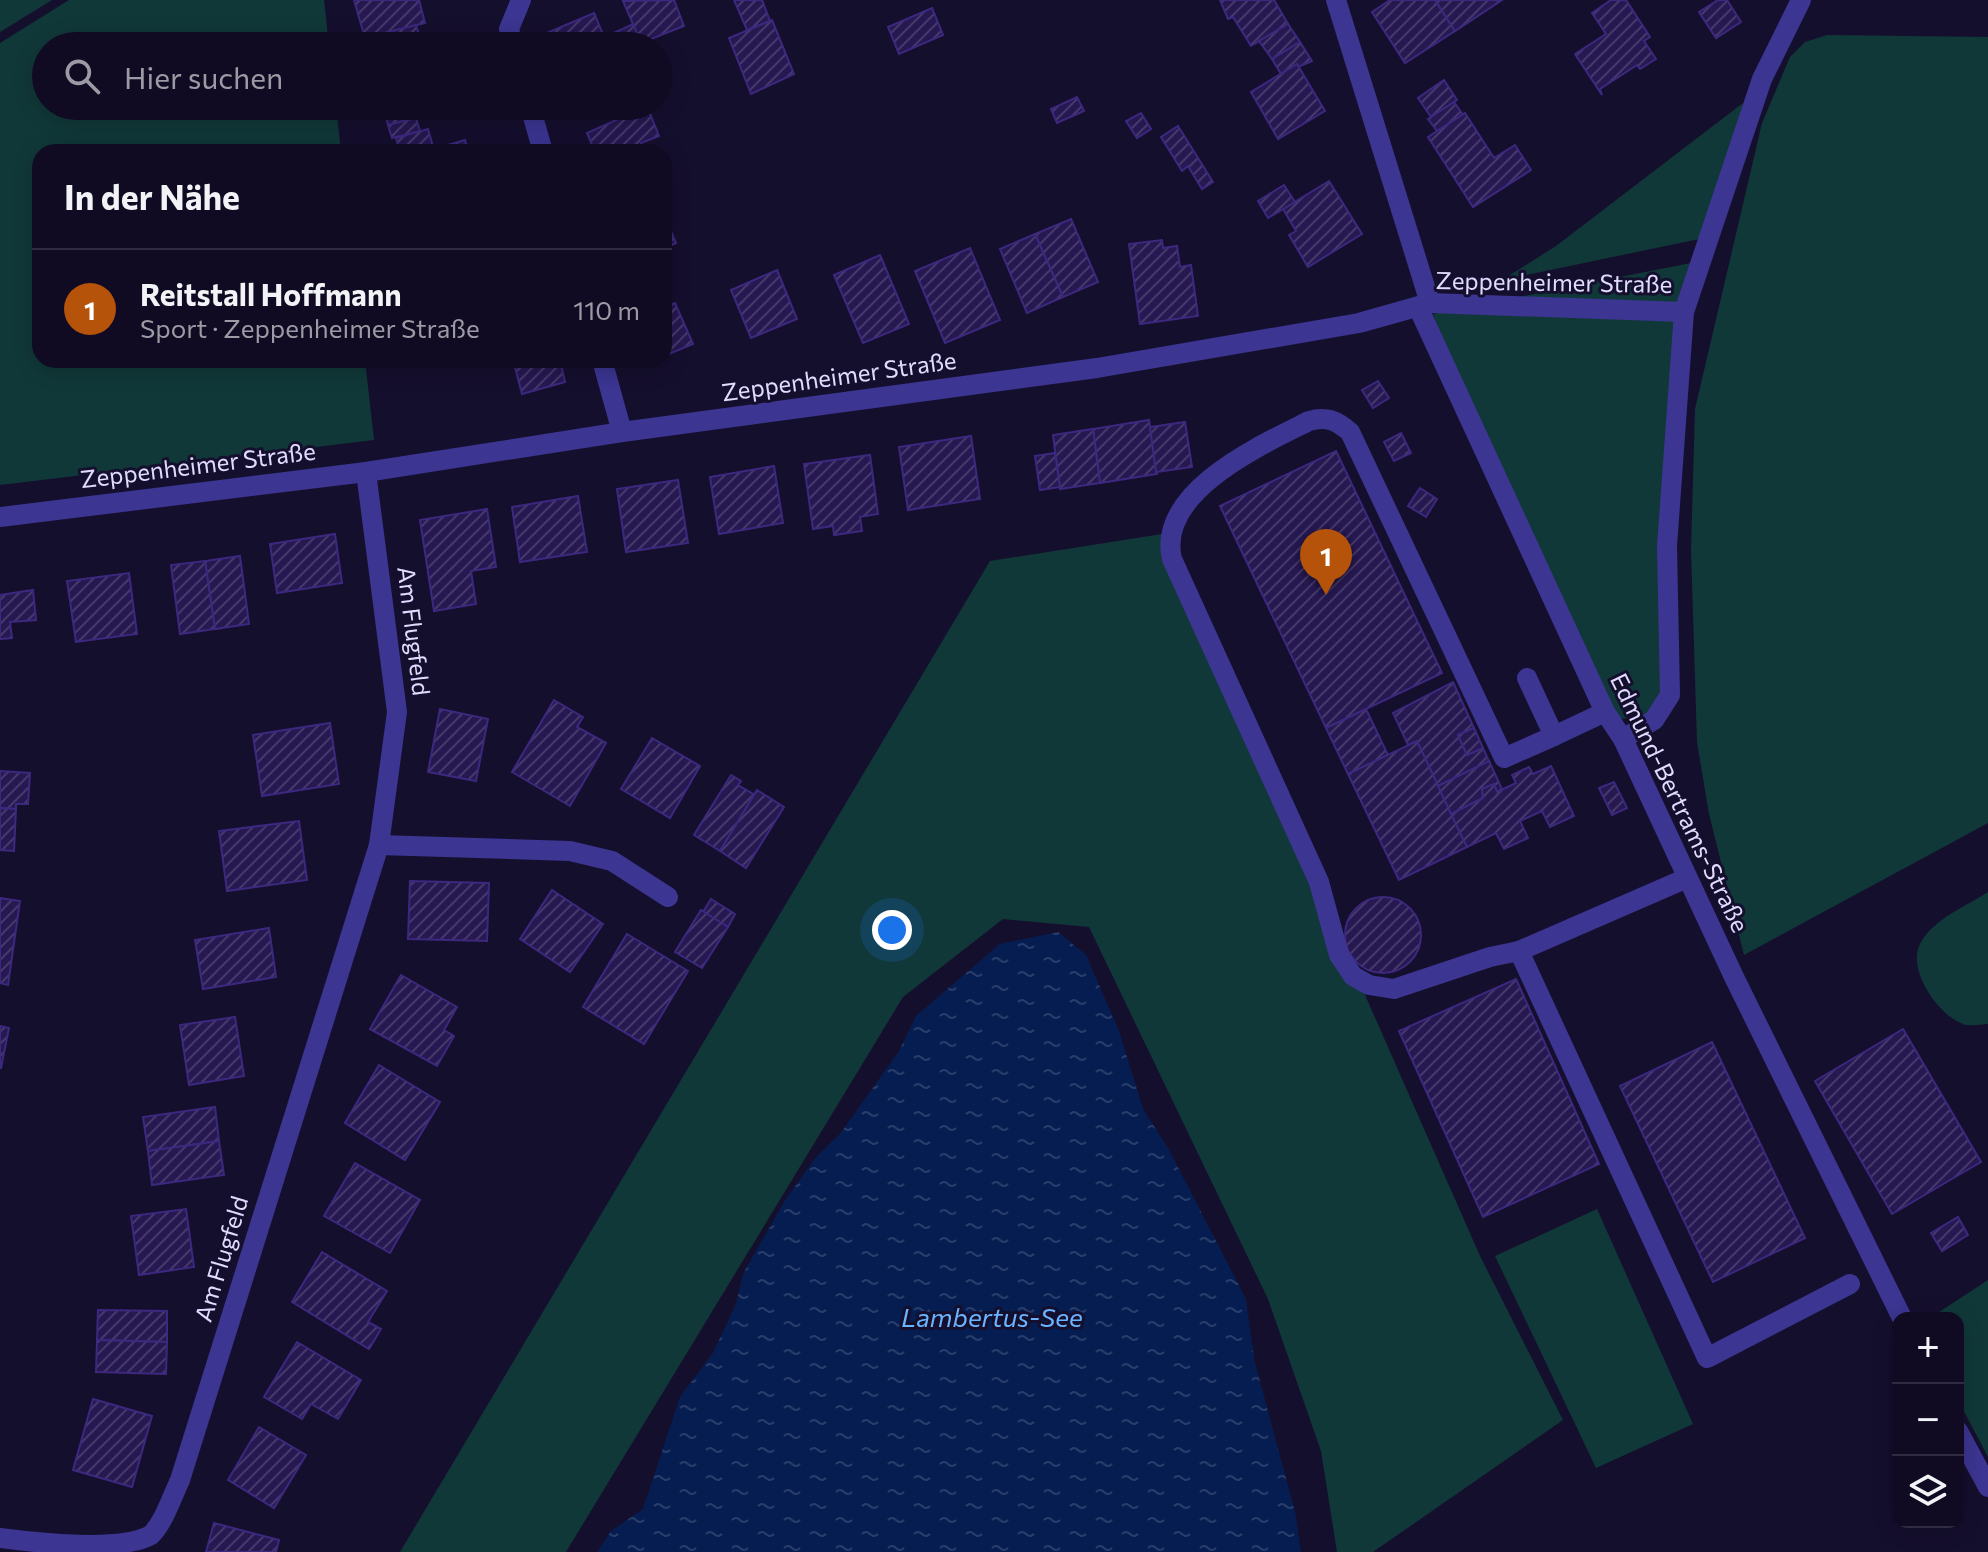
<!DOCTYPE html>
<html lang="de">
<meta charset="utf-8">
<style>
:root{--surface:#100b22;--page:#19142a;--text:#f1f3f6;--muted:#9c9ba5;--line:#302b40;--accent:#b45309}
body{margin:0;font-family:Commissioner,sans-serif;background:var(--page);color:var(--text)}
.controls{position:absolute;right:24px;bottom:24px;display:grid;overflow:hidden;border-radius:16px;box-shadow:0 4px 20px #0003}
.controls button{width:72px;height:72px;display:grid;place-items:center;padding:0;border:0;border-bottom:2px solid var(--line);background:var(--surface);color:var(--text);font:40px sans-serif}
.you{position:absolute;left:892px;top:930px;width:28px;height:28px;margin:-20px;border:6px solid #fff;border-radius:50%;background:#1a73e8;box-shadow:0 0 0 12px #1a73e833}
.badge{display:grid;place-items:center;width:52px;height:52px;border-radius:50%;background:var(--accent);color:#fff;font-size:26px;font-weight:700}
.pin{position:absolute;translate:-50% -66px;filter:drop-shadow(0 2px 4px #0008)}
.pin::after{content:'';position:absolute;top:42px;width:28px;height:24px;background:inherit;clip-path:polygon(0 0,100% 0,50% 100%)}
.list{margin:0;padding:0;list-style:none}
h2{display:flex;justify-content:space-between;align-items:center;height:104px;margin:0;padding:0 32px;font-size:34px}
h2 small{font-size:26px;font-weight:400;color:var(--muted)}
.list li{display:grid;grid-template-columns:52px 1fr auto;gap:24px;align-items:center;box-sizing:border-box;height:120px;padding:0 32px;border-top:2px solid var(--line)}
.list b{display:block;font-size:30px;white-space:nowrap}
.list p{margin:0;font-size:26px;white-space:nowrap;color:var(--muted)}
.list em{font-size:26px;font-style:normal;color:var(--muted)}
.icon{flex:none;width:44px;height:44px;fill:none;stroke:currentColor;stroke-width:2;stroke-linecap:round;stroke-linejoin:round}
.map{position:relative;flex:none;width:1988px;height:1552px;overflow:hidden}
.search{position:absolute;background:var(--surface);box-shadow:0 4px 20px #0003;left:32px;top:32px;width:640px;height:88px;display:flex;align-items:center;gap:20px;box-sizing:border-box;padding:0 28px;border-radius:44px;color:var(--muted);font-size:30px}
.panel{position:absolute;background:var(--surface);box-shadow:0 4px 20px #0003;left:32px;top:144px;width:640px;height:224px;border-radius:24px}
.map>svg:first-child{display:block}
.grass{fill:#113839}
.water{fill:url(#water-ripples)}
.building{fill:url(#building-hatch);stroke:#3d287f;stroke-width:2}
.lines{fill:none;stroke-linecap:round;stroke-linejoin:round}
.minor{stroke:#3c3592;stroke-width:20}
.labels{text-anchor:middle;stroke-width:6;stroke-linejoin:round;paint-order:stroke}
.street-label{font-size:24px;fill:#e1dbff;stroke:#150f2e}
.water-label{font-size:26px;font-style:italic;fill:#69b3ff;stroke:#150f2e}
</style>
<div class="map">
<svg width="1988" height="1552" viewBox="0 0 1988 1552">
<defs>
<pattern id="water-ripples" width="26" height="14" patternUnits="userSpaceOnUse" patternTransform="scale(2)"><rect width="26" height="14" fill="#051d51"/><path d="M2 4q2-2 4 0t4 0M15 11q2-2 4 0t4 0" fill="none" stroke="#293d6b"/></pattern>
<pattern id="building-hatch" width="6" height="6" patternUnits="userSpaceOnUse" patternTransform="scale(2)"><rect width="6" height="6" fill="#261851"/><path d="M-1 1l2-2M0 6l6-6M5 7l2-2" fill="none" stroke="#45396b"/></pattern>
</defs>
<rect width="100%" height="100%" fill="#150f2e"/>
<g class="grass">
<path d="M0,0H52L0,32Z"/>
<path d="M69,0H324L329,46H46V106H336L341,152H40V360H365L374,440L0,485V43Z"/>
<path d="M1827,35L1988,37V823L1744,955L1709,814L1697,742L1691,550L1695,409L1762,123L1790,57L1805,42Z"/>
<path d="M1743,103L1709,237L1502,280L1556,246Z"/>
<path d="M1696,262L1662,699L1646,715L1622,719L1611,712L1445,348L1433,314Z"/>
<path d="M1162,534L1480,1256L1563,1420L1373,1552H1337L1321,1451L1268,1299L1089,927L1003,919L903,997L566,1552H400L990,561Z"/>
<path d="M1988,892V1024C1981,1024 1970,1027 1963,1024C1938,1015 1907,970 1920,944C1933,919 1965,907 1988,892Z"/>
<path d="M1597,1209L1693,1424L1596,1468L1495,1256Z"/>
<path d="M1988,1280V1457L1958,1400V1318H1930Z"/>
</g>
<path class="water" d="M1058,932L1086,955L1119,1031L1143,1109L1168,1148L1246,1299L1254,1359L1295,1512L1301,1552H597L611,1531L643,1509L680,1397L713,1353L736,1304L743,1274L784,1202L816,1157L840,1134L899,1051L916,1016L1000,944Z"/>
<g class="building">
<path d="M354,0H419L425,23L365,38Z"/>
<path d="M674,0L684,26L641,43L623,1Z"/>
<path d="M734,0H762L770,21L747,30Z"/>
<path d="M1220,0H1274L1288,24L1251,46L1233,17L1228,19Z"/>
<path d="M1390,0H1435L1455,31L1405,63L1372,12Z"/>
<path d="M1435,0H1502L1455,31Z"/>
<path d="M1611,0H1626L1650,37L1644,41L1656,59L1640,69L1637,65L1600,89L1602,95L1575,54L1606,34L1592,13Z"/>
<path d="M1718,0H1727L1741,22L1716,38L1699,12Z"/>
<path d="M932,8L943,35L899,54L888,27Z"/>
<path d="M594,13L608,46H555L549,32Z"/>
<path d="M772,20L794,74L751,94L729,38Z"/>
<path d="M633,24L641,43L642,46H625L618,31Z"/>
<path d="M1288,24L1300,42L1272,59L1259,41Z"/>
<path d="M416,25L421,41L413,46H367L365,38Z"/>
<path d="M618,31L625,46H608L604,37Z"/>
<path d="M348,36L349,46H337L336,37Z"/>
<path d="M495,39L497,46H478V44Z"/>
<path d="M1300,42L1312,61L1281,74L1272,59Z"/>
<path d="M1297,64L1325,111L1278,139L1251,92Z"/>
<path d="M1444,80L1457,100L1431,117L1418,98Z"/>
<path d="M1077,97L1084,111L1057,123L1051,109Z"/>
<path d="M1454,102L1463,115L1437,131L1428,119Z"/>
<path d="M383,106H445L446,110L388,125Z"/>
<path d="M647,106L659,136L641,143L645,152H595L587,133Z"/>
<path d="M1141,113L1151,129L1137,138L1126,121Z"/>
<path d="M1465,113L1494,158L1515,145L1531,170L1473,207L1428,137Z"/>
<path d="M416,118L420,131L392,138L388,125Z"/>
<path d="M1178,126L1213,182L1202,189L1188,166L1182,171L1161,137Z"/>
<path d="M428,129L434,150L400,152L396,138Z"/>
<path d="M465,140L468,152H435L434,149Z"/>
<path d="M1329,181L1362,234L1308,267L1289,235L1296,231L1283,209Z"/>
<path d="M1284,185L1295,202L1268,218L1258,201Z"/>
<path d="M664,215L676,243L664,249Z"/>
<path d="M1071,219L1098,282L1063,297L1035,234Z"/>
<path d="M1035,234L1063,297L1027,313L1000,249Z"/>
<path d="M1162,240L1163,248L1177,246L1180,267L1191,265L1198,316L1140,324L1129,244Z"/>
<path d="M970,248L1000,320L945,343L915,271Z"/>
<path d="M880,255L909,324L863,343L834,275Z"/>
<path d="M777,270L797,319L751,338L731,290Z"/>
<path d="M675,303L693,344L664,356V308Z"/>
<path d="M513,360H560L565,382L522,394Z"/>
<path d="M1378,381L1389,398L1373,408L1362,390Z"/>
<path d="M1149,420L1157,474L1100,483L1093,429Z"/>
<path d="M1185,422L1192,467L1156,472L1150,427Z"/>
<path d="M1093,429L1100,483L1060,489L1053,435Z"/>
<path d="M1401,433L1411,453L1394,461L1384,442Z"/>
<path d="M971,436L980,499L908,510L899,447Z"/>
<path d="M1336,451L1442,673L1326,728L1220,506Z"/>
<path d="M1055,453L1060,487L1040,490L1035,456Z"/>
<path d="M870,455L878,514L860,517L862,531L834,535L833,526L813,529L804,464Z"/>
<path d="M774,466L783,523L719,534L710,477Z"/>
<path d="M678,480L688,543L626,552L617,489Z"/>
<path d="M1420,488L1437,499L1426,517L1408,506Z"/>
<path d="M578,496L587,552L520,562L512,507Z"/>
<path d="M487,509L496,567L471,571L476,604L434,611L420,520Z"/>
<path d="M335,534L342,583L277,593L270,544Z"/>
<path d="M240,556L249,624L215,629L205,561Z"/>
<path d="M205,561L215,629L180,634L171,565Z"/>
<path d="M129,573L137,634L76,642L67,581Z"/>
<path d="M33,590L36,620L10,622L12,638L0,639V595Z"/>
<path d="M1453,682L1474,728L1458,735L1467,755L1483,748L1489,761L1438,786L1417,741L1408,745L1393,713Z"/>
<path d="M554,700L583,717L577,727L606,743L570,806L512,772Z"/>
<path d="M440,709L488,719L476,781L428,772Z"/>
<path d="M1366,709L1388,755L1348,774L1326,728Z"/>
<path d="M330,723L339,784L262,796L253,735Z"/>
<path d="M1474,728L1483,748L1467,755L1458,735Z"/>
<path d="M652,738L700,766L670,818L621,789Z"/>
<path d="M1417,741L1467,847L1399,880L1348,774Z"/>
<path d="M1489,761L1502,789L1497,792L1494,784L1482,789L1483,798L1451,814L1438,786Z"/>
<path d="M1551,766L1574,816L1550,827L1542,811L1520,821L1528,838L1504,849L1496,833L1467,847L1451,814L1483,798L1482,789L1494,784L1497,792L1516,783L1512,775L1529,767L1533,774Z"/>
<path d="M0,771L30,773L28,804H16V809L0,808Z"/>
<path d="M731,775L741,781L738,785L755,795L720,851L694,835Z"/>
<path d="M1614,782L1627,808L1612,815L1599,788Z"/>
<path d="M757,790L784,807L746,868L720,851Z"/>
<path d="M0,808L16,809L14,851L0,850Z"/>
<path d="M299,821L307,880L227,891L219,831Z"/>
<path d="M410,881L489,883L487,941L408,939Z"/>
<path d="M552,890L603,924L570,972L520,939Z"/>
<circle cx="1383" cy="935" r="38"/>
<path d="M0,898L20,901L8,985L0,983Z"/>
<path d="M711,899L735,914L728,927L703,912Z"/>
<path d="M701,910L728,927L702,968L675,952Z"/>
<path d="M269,928L276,977L203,989L195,940Z"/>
<path d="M627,934L688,971L644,1044L583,1007Z"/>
<path d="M401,975L457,1007L444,1030L454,1036L437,1066L370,1029Z"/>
<path d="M1516,979L1599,1164L1483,1217L1399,1031Z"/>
<path d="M235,1017L244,1076L189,1085L180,1025Z"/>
<path d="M0,1026L9,1028L1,1068H0Z"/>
<path d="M1903,1029L1981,1162L1892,1214L1815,1081Z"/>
<path d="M1712,1042L1805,1238L1713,1282L1620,1086Z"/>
<path d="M379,1065L440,1102L405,1160L345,1123Z"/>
<path d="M215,1107L219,1141L148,1151L143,1117Z"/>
<path d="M219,1141L224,1175L152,1185L148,1151Z"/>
<path d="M355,1163L420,1200L390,1253L324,1216Z"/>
<path d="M186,1209L194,1267L139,1275L131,1216Z"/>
<path d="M1958,1217L1968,1235L1942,1251L1931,1233Z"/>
<path d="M322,1252L387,1291L368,1322L381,1329L369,1349L292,1302Z"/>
<path d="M98,1310L167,1311V1342L97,1340Z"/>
<path d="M97,1340L167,1342L166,1374L96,1372Z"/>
<path d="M297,1342L361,1380L338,1419L311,1404L302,1419L264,1397Z"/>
<path d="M93,1399L152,1416L132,1487L73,1470Z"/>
<path d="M259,1427L306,1455L274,1508L228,1480Z"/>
<path d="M214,1523L279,1540L276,1552H206Z"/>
</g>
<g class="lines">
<g class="minor">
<path d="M1336,0L1430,303"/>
<path d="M513,46L509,29L521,0"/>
<path d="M530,106L543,152"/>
<path d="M1418,307L1605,712L1623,739L1734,977L1902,1318"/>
<path d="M602,360L622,432"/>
<path d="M0,517L366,472L622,432L1097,368L1359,323L1430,303L1684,312"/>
<path d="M1527,678L1554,736L1605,712"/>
<path d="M1623,739L1654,720L1670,695L1667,546L1684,312L1762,79L1801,0"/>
<path d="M379,845L570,851L612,861L668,897"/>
<path d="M1687,878L1519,951L1707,1358L1850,1284"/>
<path d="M1519,951L1490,957L1394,989L1369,985L1353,976L1339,955L1319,882L1172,559C1156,492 1261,445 1309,421C1326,416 1336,420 1350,432L1504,758L1554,736"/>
<path d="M1958,1431L1988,1487"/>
<path d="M0,1538C38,1543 121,1552 151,1535C164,1522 172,1497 180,1480L379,845L397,712L366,472"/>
</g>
</g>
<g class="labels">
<g class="street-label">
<text transform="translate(1554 283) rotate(1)" y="8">Zeppenheimer Straße</text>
<text transform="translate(839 377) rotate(-8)" y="8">Zeppenheimer Straße</text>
<text transform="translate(198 466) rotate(-7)" y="8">Zeppenheimer Straße</text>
<text transform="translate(413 631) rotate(83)" y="8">Am Flugfeld</text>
<text transform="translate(1679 803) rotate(64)" y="8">Edmund-Bertrams-Straße</text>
<text transform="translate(222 1259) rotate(-73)" y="8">Am Flugfeld</text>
</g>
<g class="water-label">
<text x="992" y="1327">Lambertus-See</text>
</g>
</g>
</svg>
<div class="controls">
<button>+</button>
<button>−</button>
<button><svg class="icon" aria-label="layers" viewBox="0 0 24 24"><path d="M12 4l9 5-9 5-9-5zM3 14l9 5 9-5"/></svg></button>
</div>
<div class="you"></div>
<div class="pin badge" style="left:1326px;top:595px">1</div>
<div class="search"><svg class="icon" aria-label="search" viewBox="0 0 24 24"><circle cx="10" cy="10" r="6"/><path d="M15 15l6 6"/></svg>Hier suchen</div>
<section class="panel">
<h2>In der Nähe<small></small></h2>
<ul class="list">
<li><span class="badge">1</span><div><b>Reitstall Hoffmann</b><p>Sport · Zeppenheimer Straße</p></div><em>110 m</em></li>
</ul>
</section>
</div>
